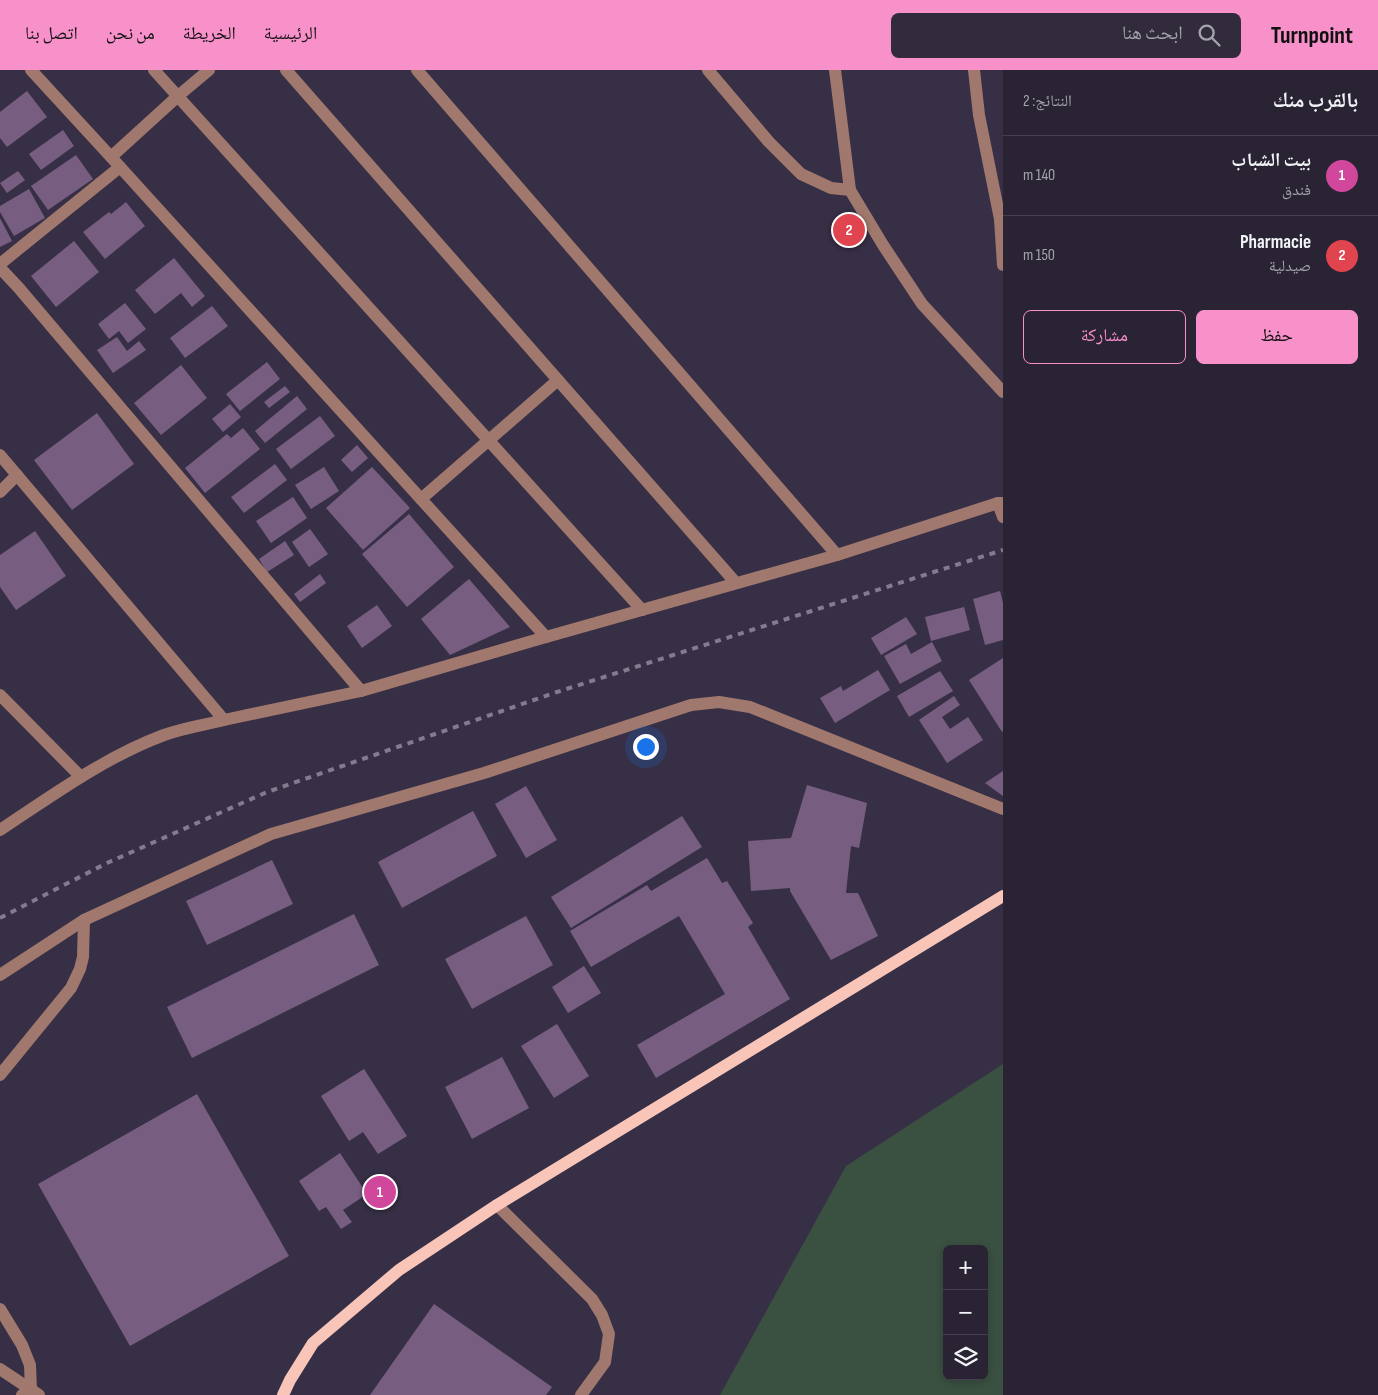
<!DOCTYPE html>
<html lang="ar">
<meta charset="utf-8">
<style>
:root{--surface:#292334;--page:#312b3c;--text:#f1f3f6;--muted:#a5a4ac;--line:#45404f;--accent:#f890ca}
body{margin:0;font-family:"Sofia Sans Condensed","Noto Naskh Arabic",sans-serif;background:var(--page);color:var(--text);direction:rtl}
.controls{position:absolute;right:15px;bottom:15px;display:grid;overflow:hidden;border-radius:8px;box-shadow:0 2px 8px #0003}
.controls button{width:45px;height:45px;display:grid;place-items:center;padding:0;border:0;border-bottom:1px solid var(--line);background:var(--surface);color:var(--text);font:25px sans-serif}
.you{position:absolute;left:645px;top:676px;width:18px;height:18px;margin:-12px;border:4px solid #fff;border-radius:50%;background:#1a73e8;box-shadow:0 0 0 8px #1a73e833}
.badge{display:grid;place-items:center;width:32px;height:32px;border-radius:50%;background:var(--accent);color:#fff;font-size:16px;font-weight:700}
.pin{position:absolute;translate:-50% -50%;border:2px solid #fff;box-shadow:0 1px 5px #0006}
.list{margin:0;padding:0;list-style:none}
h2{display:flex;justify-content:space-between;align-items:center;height:65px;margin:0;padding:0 20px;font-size:21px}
h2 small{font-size:16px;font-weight:400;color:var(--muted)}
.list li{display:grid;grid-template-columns:32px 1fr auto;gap:15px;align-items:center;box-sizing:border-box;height:80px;padding:0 20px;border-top:1px solid var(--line)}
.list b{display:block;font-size:19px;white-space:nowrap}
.list p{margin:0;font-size:16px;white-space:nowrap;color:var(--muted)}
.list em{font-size:16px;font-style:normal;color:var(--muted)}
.actions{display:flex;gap:10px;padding:15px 20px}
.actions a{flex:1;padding:11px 0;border:1px solid var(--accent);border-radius:8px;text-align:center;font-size:18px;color:var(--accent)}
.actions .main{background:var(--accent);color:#111}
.icon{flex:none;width:28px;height:28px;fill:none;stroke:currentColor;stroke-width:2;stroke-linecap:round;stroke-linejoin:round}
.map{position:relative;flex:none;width:1003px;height:1325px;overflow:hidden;direction:ltr}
header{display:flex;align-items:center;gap:30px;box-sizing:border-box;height:70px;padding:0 25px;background:var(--accent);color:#111}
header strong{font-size:24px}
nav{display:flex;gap:28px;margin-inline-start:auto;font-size:18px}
.search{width:350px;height:45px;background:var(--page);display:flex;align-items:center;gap:12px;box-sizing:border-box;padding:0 18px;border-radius:8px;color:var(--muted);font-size:19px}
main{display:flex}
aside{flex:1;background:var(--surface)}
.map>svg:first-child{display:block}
.green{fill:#3a5041;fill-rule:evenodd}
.building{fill:#775e81}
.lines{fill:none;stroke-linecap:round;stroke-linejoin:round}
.minor{stroke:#a1786e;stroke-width:12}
.major{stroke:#f9c5b9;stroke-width:12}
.rail{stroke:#837c8f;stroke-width:4;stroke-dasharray:6 6;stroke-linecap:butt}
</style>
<header>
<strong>Turnpoint</strong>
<div class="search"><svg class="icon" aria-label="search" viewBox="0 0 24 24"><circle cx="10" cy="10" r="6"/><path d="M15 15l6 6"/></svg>ابحث هنا</div>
<nav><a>الرئيسية</a><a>الخريطة</a><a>من نحن</a><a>اتصل بنا</a></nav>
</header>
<main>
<aside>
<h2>بالقرب منك<small>النتائج: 2</small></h2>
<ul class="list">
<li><span class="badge" style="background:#d1479c">1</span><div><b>بيت الشباب</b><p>فندق</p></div><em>140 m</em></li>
<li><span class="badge" style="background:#e0444e">2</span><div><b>Pharmacie</b><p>صيدلية</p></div><em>150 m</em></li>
</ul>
<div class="actions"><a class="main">حفظ</a><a>مشاركة</a></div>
</aside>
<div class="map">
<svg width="1003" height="1325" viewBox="0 0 1003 1325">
<rect width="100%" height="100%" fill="#372f45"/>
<path class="green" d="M1003,994V1325H720L846,1096ZM947,1179H984V1306H947Z"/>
<g class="building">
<path d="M27,21L47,47L7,77L0,68V42Z"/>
<path d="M63,60L74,76L41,100L29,84Z"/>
<path d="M76,85L93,109L48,140L31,116Z"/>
<path d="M18,101L25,110L7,123L0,113Z"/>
<path d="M29,119L45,148L14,166L0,142V136Z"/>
<path d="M126,132L145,156L105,189L83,162L109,142L111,144Z"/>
<path d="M0,148L12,171L0,177Z"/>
<path d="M74,171L99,202L56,237L31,206Z"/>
<path d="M174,188L205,226L192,237L181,223L155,244L135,220Z"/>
<path d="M125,233L146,259L128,273L119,261L109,269L98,254Z"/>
<path d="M212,236L228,256L185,288L170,268Z"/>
<path d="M117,267L127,281L139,271L146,280L113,303L97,280Z"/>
<path d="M267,292L280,309L240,341L226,324Z"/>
<path d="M181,295L207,328L161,365L134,333Z"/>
<path d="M285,316L290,322L269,338L264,332Z"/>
<path d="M297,326L307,339L265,373L255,361Z"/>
<path d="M230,334L241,347L223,362L212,349Z"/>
<path d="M97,343L134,394L72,440L34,390Z"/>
<path d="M320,346L335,366L291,399L276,379Z"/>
<path d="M243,358L260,379L205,423L185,398L227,364L231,368Z"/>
<path d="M357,375L368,388L352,402L341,390Z"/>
<path d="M275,394L287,410L244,443L231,427Z"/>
<path d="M324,397L339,421L311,439L295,415Z"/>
<path d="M372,397L410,438L363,480L326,438Z"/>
<path d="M293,427L307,448L271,473L256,451Z"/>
<path d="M409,444L454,497L407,537L362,484Z"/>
<path d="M310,459L328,484L309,497L292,472Z"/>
<path d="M35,461L66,506L16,540L0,517V485Z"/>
<path d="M285,471L294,485L267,502L259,489Z"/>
<path d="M320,504L326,513L300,532L294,524Z"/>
<path d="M469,509L510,557L450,585L421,549Z"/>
<path d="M1000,521L1003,533V570L985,575L973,529Z"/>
<path d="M377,535L392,556L362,578L347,556Z"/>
<path d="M964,537L970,560L931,571L925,547Z"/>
<path d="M906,547L917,564L881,585L871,568Z"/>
<path d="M932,572L942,591L900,614L884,586L906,574L911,584Z"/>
<path d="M1003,588V661L1002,662L969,610Z"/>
<path d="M878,600L890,620L835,653L820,628L841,616L843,621Z"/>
<path d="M940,601L953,621L909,647L897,626Z"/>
<path d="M954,626L960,635L942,647L950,659L968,647L983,670L947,693L919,650Z"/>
<path d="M1003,701V726L985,713Z"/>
<path d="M807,715L867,733L859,778L851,776L846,823H858L878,866L831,890L790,821V818L751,821L748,771L791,768Z"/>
<path d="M526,716L557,770L526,788L495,734Z"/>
<path d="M473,741L497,786L402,838L378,792Z"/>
<path d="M682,746L702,777L571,858L551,827Z"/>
<path d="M707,788L722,813L727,811L753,853L748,857L790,929L656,1008L637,975L725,924L679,846L591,897L570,861L647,815L651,821Z"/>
<path d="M272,790L293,834L207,875L186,831Z"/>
<path d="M354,844L379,895L192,988L167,937Z"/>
<path d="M526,846L553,895L472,939L445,889Z"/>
<path d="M584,896L601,923L568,943L552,917Z"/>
<path d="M557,954L589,1006L554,1028L521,976Z"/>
<path d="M502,987L529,1038L472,1069L445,1017Z"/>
<path d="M364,999L407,1066L378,1084L363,1062L349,1071L321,1026Z"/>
<path d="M197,1024L289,1186L130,1276L38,1114Z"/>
<path d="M340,1083L367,1124L343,1140L352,1152L341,1159L326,1137L319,1141L299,1111Z"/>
<path d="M434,1234L552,1317L546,1325H370Z"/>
</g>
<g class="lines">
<g class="minor">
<path d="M31,0L111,87L546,567"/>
<path d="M154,0L642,540"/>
<path d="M286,0L736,513"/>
<path d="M417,0L837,485"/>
<path d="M708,0L769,72L801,104L831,118L850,120L883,175L922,234L1003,322"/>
<path d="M835,0L850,120"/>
<path d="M974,0L979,45L1000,149"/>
<path d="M111,87L178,26L209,0"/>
<path d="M1003,145L1000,149L1003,195"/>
<path d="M0,194L120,97"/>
<path d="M0,198L18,217L361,621L224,650"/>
<path d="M0,385L224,650C204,655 183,658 164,665C105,687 53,725 0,760"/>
<path d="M0,422L17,405"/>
<path d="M421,429L558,310"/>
<path d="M998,433L1003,447"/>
<path d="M361,621L546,567L837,485L998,433H1003"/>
<path d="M0,625L81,707"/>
<path d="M0,905L84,850L271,764L484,703L691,635L719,632L750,637L1003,739"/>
<path d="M0,1005L71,918L80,899L83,887L84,850"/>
<path d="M497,1135L592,1229L602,1245L609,1264L605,1292L581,1325"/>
<path d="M0,1239L22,1275L30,1295L31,1320L22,1325"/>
<path d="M0,1299L39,1325"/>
</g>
<path class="major" d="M283,1325L290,1310L313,1273L399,1200L497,1135L1003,826"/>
<path class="rail" d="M0,848L107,793L267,722L557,622L1003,480"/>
</g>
</svg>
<div class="controls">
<button>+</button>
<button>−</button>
<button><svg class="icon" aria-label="layers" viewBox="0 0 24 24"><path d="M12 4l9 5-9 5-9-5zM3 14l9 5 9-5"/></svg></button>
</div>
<div class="you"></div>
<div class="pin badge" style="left:380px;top:1122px;background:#d1479c">1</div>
<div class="pin badge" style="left:849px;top:160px;background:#e0444e">2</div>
</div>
</main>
